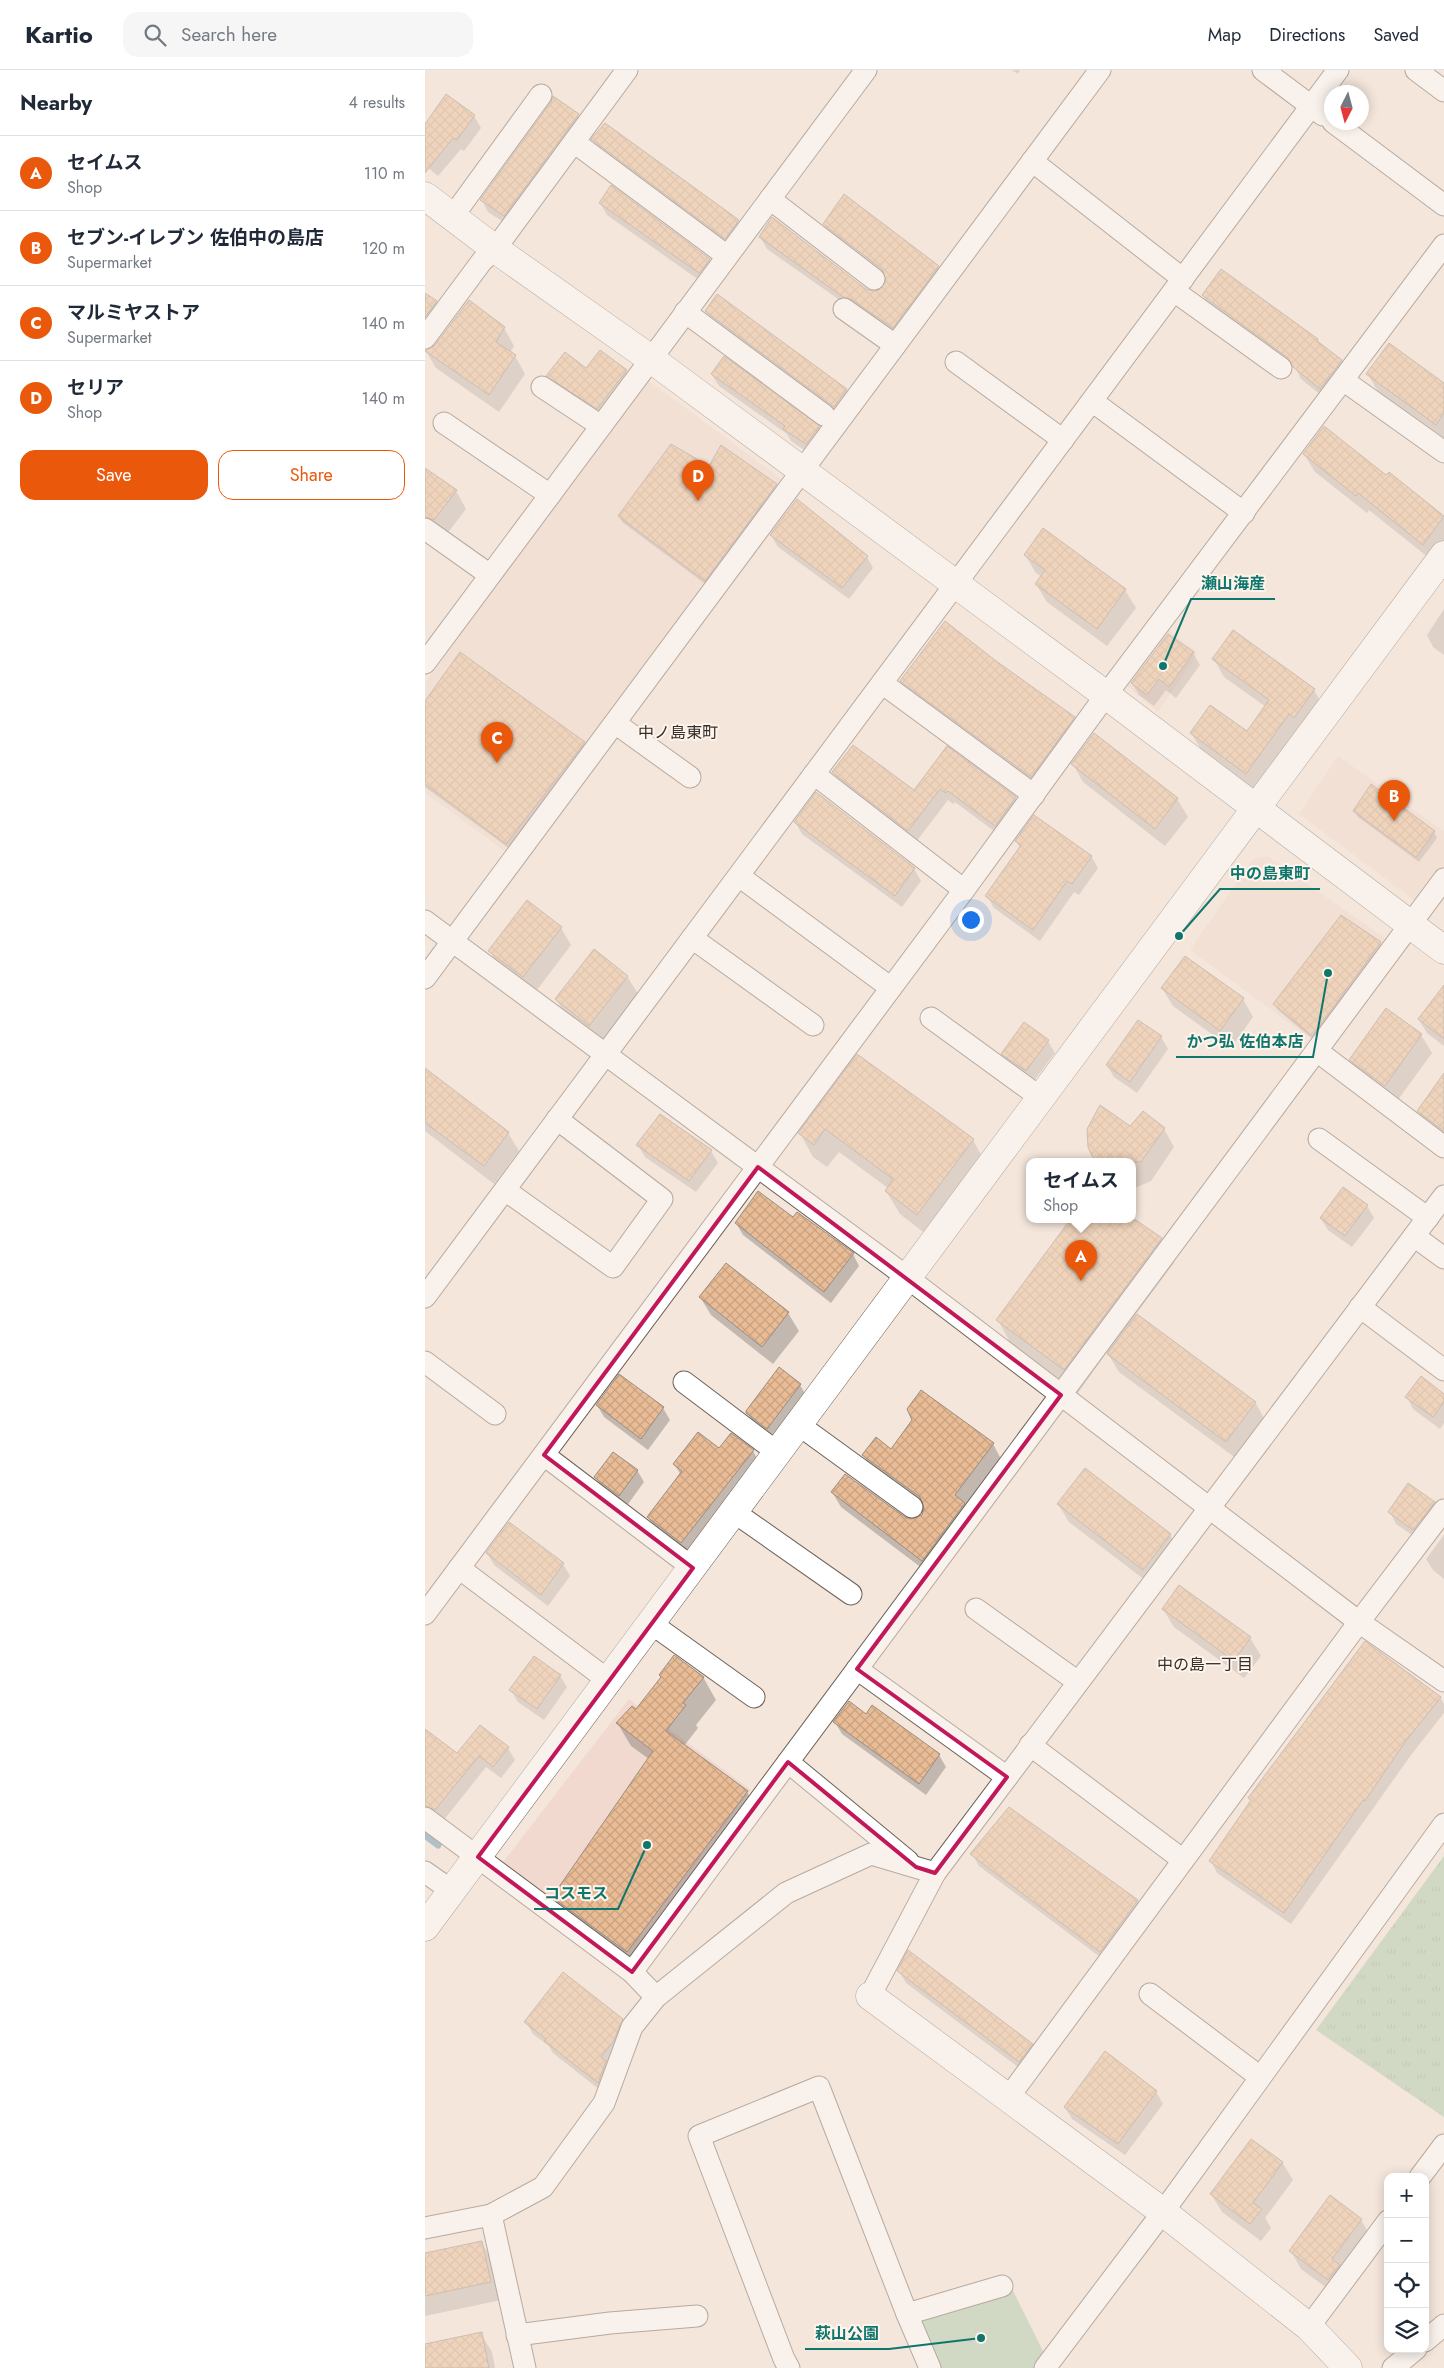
<!DOCTYPE html>
<meta charset="utf-8">
<style>
:root{--surface:#fff;--page:#f6f6f7;--text:#1f2937;--muted:#747a83;--line:#e0e1e3;--accent:#ea580c}
body{margin:0;font-family:Jost,"Noto Sans JP",sans-serif;background:var(--page);color:var(--text)}
.controls{position:absolute;right:15px;bottom:15px;display:grid;overflow:hidden;border-radius:10px;box-shadow:0 2px 12px #0003}
.controls button{width:45px;height:45px;display:grid;place-items:center;padding:0;border:0;border-bottom:1px solid var(--line);background:var(--surface);color:var(--text);font:25px sans-serif}
.compass{position:absolute;left:899px;top:15px;width:45px;height:45px;border-radius:50%;background:var(--surface);box-shadow:0 2px 12px #0003;rotate:186deg}
.you{position:absolute;left:545px;top:849px;width:18px;height:18px;margin:-12px;border:4px solid #fff;border-radius:50%;background:#1a73e8;box-shadow:0 0 0 8px #1a73e833}
.badge{display:grid;place-items:center;width:32px;height:32px;border-radius:50%;background:var(--accent);color:#fff;font-size:16px;font-weight:700}
.pin{position:absolute;translate:-50% -41px;filter:drop-shadow(0 1px 2px #0008)}
.pin::after{content:'';position:absolute;top:26px;width:18px;height:15px;background:inherit;clip-path:polygon(0 0,100% 0,50% 100%)}
.popup{position:absolute;left:601px;top:1088px;width:110px;height:65px;box-sizing:border-box;display:grid;place-content:center;border-radius:10px;background:var(--surface);filter:drop-shadow(0 1px 4px #0005);font-size:16px;white-space:nowrap;color:var(--muted)}
.popup b{font-size:19px;color:var(--text)}
.popup::after{content:'';position:absolute;left:50%;top:100%;margin-left:-10px;border:10px solid transparent;border-top-color:var(--surface)}
.list{margin:0;padding:0;list-style:none}
h2{display:flex;justify-content:space-between;align-items:center;height:65px;margin:0;padding:0 20px;font-size:21px}
h2 small{font-size:16px;font-weight:400;color:var(--muted)}
.list li{display:grid;grid-template-columns:32px 1fr auto;gap:15px;align-items:center;box-sizing:border-box;height:75px;padding:0 20px;border-top:1px solid var(--line)}
.list b{display:block;font-size:19px;white-space:nowrap}
.list p{margin:0;font-size:16px;white-space:nowrap;color:var(--muted)}
.list em{font-size:16px;font-style:normal;color:var(--muted)}
.actions{display:flex;gap:10px;padding:15px 20px}
.actions a{flex:1;padding:11px 0;border:1px solid var(--accent);border-radius:15px;text-align:center;font-size:18px;color:var(--accent)}
.actions .main{background:var(--accent);color:#fff}
.icon{flex:none;width:28px;height:28px;fill:none;stroke:currentColor;stroke-width:2;stroke-linecap:round;stroke-linejoin:round}
.map{position:relative;flex:none;width:1019px;height:2298px;overflow:hidden}
header{display:flex;align-items:center;gap:30px;box-sizing:border-box;height:70px;padding:0 25px;background:var(--surface);border-bottom:1px solid var(--line)}
header strong{font-size:24px}
nav{display:flex;gap:28px;margin-inline-start:auto;font-size:18px}
.search{width:350px;height:45px;background:var(--page);display:flex;align-items:center;gap:12px;box-sizing:border-box;padding:0 18px;border-radius:15px;color:var(--muted);font-size:19px}
main{display:flex}
aside{flex:1;background:var(--surface)}
.map>svg:first-child{display:block}
.commercial{fill:#f1d9cf}
.grass{fill:url(#grass-tufts)}
.green{fill:#a7c8a6}
.shadow{fill:#0003}
.lines{fill:none;stroke-linecap:round;stroke-linejoin:round}
.stream{stroke:#5c93b0;stroke-width:7}
.building{fill:url(#building-cross-hatch);stroke:#9a8e84}
.street-casing{stroke:#6d6258;stroke-width:23}
.secondary-casing{stroke:#6d6258;stroke-width:29}
.street{stroke:#fff;stroke-width:21}
.secondary{stroke:#fff;stroke-width:28}
.marked{fill:none;stroke:#c2185b;stroke-width:4;stroke-linejoin:round}
.labels{text-anchor:middle;stroke-width:4;stroke-linejoin:round;paint-order:stroke}
.neighbourhood-label{font-size:16px;fill:#342f2a;stroke:#fff4eb}
.leader{fill:none;stroke:#0f766e;stroke-width:2}
.callout-dot{fill:#0f766e;stroke:#fff4eb;stroke-width:2}
.callout-label{font-size:16px;text-anchor:middle;font-weight:bold;fill:#0f766e;stroke:#fff4eb;stroke-width:4;stroke-linejoin:round;paint-order:stroke}
</style>
<header>
<strong>Kartio</strong>
<div class="search"><svg class="icon" aria-label="search" viewBox="0 0 24 24"><circle cx="10" cy="10" r="6"/><path d="M15 15l6 6"/></svg>Search here</div>
<nav><a>Map</a><a>Directions</a><a>Saved</a></nav>
</header>
<main>
<aside>
<h2>Nearby<small>4 results</small></h2>
<ul class="list">
<li><span class="badge">A</span><div><b>セイムス</b><p>Shop</p></div><em>110 m</em></li>
<li><span class="badge">B</span><div><b>セブン-イレブン 佐伯中の島店</b><p>Supermarket</p></div><em>120 m</em></li>
<li><span class="badge">C</span><div><b>マルミヤストア</b><p>Supermarket</p></div><em>140 m</em></li>
<li><span class="badge">D</span><div><b>セリア</b><p>Shop</p></div><em>140 m</em></li>
</ul>
<div class="actions"><a class="main">Save</a><a>Share</a></div>
</aside>
<div class="map">
<svg width="1019" height="2298" viewBox="0 0 1019 2298">
<defs>
<pattern id="grass-tufts" width="24" height="20" patternUnits="userSpaceOnUse" patternTransform="scale(1.25)"><rect width="24" height="20" fill="#a7c8a6"/><path d="M3 7l-1-3M5 7V3M7 7l1-3M15 17l-1-3M17 17v-4M19 17l1-3" fill="none" stroke="#90ac8f"/></pattern>
<pattern id="building-cross-hatch" width="8" height="8" patternUnits="userSpaceOnUse" patternTransform="scale(1.25)"><rect width="8" height="8" fill="#e9bc96"/><path d="M0 0l8 8M0 8l8-8" fill="none" stroke="#c8a281"/></pattern>
</defs>
<rect width="100%" height="100%" fill="#f4e6db"/>
<g class="commercial">
<path d="M221,309L358,410L81,782L0,723V613Z"/>
<path d="M742,559L773,583L733,642L701,615Z"/>
<path d="M913,686L1019,761V796L993,833L874,744Z"/>
<path d="M842,786L963,870L890,972L765,880L828,789Z"/>
<path d="M204,1629L326,1720L204,1887L75,1796Z"/>
</g>
<path class="grass" d="M1019,1786V2047L891,1960Z"/>
<path class="green" d="M587,2219L621,2287L613,2298H514L492,2250Z"/>
<g class="shadow">
<path d="M587,0H595L593,4Z"/>
<path d="M21,26L49,46L56,58L39,81L36,79L13,106L0,95V54Z"/>
<path d="M153,45L160,57L86,157L63,142L57,130Z"/>
<path d="M180,55L313,151L320,163L307,180L175,81L168,69Z"/>
<path d="M175,133L284,190L291,202L281,215L182,145Z"/>
<path d="M399,154L513,197L520,209L475,269L426,238L342,179L335,167L441,220L448,223L455,221L463,211L462,209L406,166Z"/>
<path d="M0,224L11,232L21,250L0,278Z"/>
<path d="M778,226L892,270L916,290L923,302L902,330L876,309L871,299L785,237Z"/>
<path d="M281,241L422,320L428,331L416,349L288,253Z"/>
<path d="M79,258L89,276L85,283L90,286L100,304L74,342L11,298L1,281Z"/>
<path d="M161,299L201,301L211,319L183,356L133,324L123,306Z"/>
<path d="M943,304L1019,315V370L953,322Z"/>
<path d="M287,305L394,357L400,369L388,386L366,371L362,364L294,316Z"/>
<path d="M879,384L961,407L964,404L1019,448V479L1009,492L944,440L942,443L890,402Z"/>
<path d="M284,398L351,415L354,420L283,516L197,452L194,446Z"/>
<path d="M0,399L31,421L41,439L21,465L0,451Z"/>
<path d="M346,465L442,487L448,498L424,529L353,477Z"/>
<path d="M600,485L700,520L711,538L682,576L622,532L611,514L617,507L611,503Z"/>
<path d="M1019,539V585L1008,577L1002,565Z"/>
<path d="M768,583L775,595L751,628L741,620L729,636L714,625L707,613Z"/>
<path d="M789,589L889,620L899,638L832,721L777,681L766,663H822L841,637L799,607Z"/>
<path d="M476,611L649,648L655,660L613,718L483,623Z"/>
<path d="M0,633L159,673L162,678L85,779L0,717Z"/>
<path d="M522,678L590,728L597,740L577,767L530,732L528,734L523,730L491,772L415,714L408,702L489,721Z"/>
<path d="M648,694L752,729L763,747L740,776L658,712Z"/>
<path d="M391,724L489,799L496,811L477,837L377,764L370,752Z"/>
<path d="M929,741L1009,762L1012,768L994,792L933,747Z"/>
<path d="M591,771L666,786L673,798L654,825L649,822L615,871L569,838L562,826L595,778Z"/>
<path d="M136,858L146,875L109,924L75,899L65,881Z"/>
<path d="M955,872L958,878L890,971L853,940L850,934Z"/>
<path d="M202,906L213,924L175,973L142,947L131,929Z"/>
<path d="M737,918L818,929L828,947L806,978L748,936Z"/>
<path d="M1019,923V976L1002,963L994,950Z"/>
<path d="M961,940L996,965L1007,983L970,1034L936,1008L925,990Z"/>
<path d="M713,951L736,967L743,979L712,1023L689,1007L682,995Z"/>
<path d="M623,971L630,983L608,1012L584,995L578,984Z"/>
<path d="M433,986L548,1070L561,1094L506,1168L475,1144L461,1121L463,1118L414,1082L402,1097L388,1087L375,1063Z"/>
<path d="M0,1000L83,1063L94,1081L69,1114L0,1061Z"/>
<path d="M1019,1004V1068L1002,1055L993,1041Z"/>
<path d="M705,1057L739,1059L749,1077L726,1111L712,1117H707V1092H672L668,1086Z"/>
<path d="M213,1075L286,1081L293,1093L271,1122L220,1087Z"/>
<path d="M942,1136L949,1148L927,1177L903,1160L896,1149Z"/>
<path d="M369,1148L428,1184L434,1196L406,1233L318,1165L311,1153Z"/>
<path d="M707,1148L736,1169L749,1193L711,1244L830,1332L840,1350L812,1389L694,1302L682,1282L653,1323L586,1274L573,1250L647,1150Z"/>
<path d="M301,1195L363,1243L374,1261L348,1294L286,1245L275,1227Z"/>
<path d="M355,1299L375,1315L382,1327L349,1370L330,1355L323,1344Z"/>
<path d="M195,1306L238,1338L245,1350L223,1380L179,1347L172,1335Z"/>
<path d="M1019,1326V1353L1015,1359L988,1339L982,1327Z"/>
<path d="M568,1374L576,1389L506,1505L416,1437L407,1422L486,1451L498,1446L500,1439L447,1400L439,1386L466,1380Z"/>
<path d="M294,1380L328,1381L336,1396L265,1488L232,1463L223,1447L256,1405L249,1394Z"/>
<path d="M660,1399L745,1465L756,1483L729,1517L644,1452L633,1434Z"/>
<path d="M212,1400L219,1412L201,1437L178,1419L171,1408Z"/>
<path d="M1009,1433L1015,1445L996,1471L971,1454L965,1442Z"/>
<path d="M85,1453L138,1494L145,1506L123,1536L69,1495L62,1483Z"/>
<path d="M1019,1465V1509L1008,1500L1001,1489Z"/>
<path d="M738,1539L825,1568L836,1586L819,1608L749,1557Z"/>
<path d="M135,1606L142,1617L119,1650L93,1632L86,1620Z"/>
<path d="M278,1607L291,1630L271,1655L273,1658L259,1676L322,1722L335,1744L216,1904L141,1849L128,1827L224,1689L206,1676L193,1654L211,1641Z"/>
<path d="M1015,1627L1019,1634V1643L986,1685L866,1854L792,1803L786,1791L826,1731L825,1728Z"/>
<path d="M441,1646L514,1685L521,1697L501,1725L417,1664L410,1652Z"/>
<path d="M0,1661L33,1685L83,1678L90,1690L76,1708L61,1697L18,1751L0,1738Z"/>
<path d="M584,1739L712,1831L719,1843L683,1893L554,1796L547,1784Z"/>
<path d="M474,1901L607,1974L613,1986L601,2003L481,1913Z"/>
<path d="M197,1949L204,1961L180,2024L128,1983L124,1976L108,1964L101,1952Z"/>
<path d="M731,2022L738,2034L700,2085L647,2049L640,2038Z"/>
<path d="M857,2092L868,2110L840,2148L846,2158L836,2171L797,2142L786,2124Z"/>
<path d="M936,2150L947,2168L914,2227L876,2199L866,2181Z"/>
<path d="M56,2172L67,2190L76,2230L0,2246V2184Z"/>
<path d="M56,2264L67,2282L70,2298H0V2275Z"/>
</g>
<g class="lines">
<path class="stream" d="M0,1765L13,1775"/>
</g>
<g class="building">
<path d="M21,24L50,45L32,70L28,68L0,103V54Z"/>
<path d="M128,26L154,44L79,146L55,130L126,32Z"/>
<path d="M180,53L314,150L300,169L166,69Z"/>
<path d="M186,115L285,189L274,203L174,133Z"/>
<path d="M419,124L514,196L468,258L426,229L418,227L334,167L347,147L441,219L448,221L454,220L461,211L457,199L398,154Z"/>
<path d="M796,199L893,269L892,271L917,290L895,319L868,297L863,288L777,225Z"/>
<path d="M0,223L12,231L0,247Z"/>
<path d="M292,224L422,319L409,337L280,241Z"/>
<path d="M44,230L80,257L71,272L91,285L64,325L0,281L10,275Z"/>
<path d="M964,273L1019,313V343L1011,355L941,304Z"/>
<path d="M175,280L202,300L172,339L121,306L140,282L161,298Z"/>
<path d="M299,286L395,356L381,374L358,359L360,356L286,304Z"/>
<path d="M899,356L961,405L964,402L1019,446L998,475L933,423L931,426L878,384Z"/>
<path d="M246,374L284,396L296,375L352,414L280,511L193,446Z"/>
<path d="M0,398L32,420L9,450L0,447Z"/>
<path d="M372,429L443,486L417,518L345,465Z"/>
<path d="M618,458L701,519L672,559L610,514L620,500L599,485Z"/>
<path d="M520,551L571,591L650,647L606,707L475,611Z"/>
<path d="M808,560L890,619L869,648L864,644L821,704L765,663L785,635L822,661L844,630L787,589Z"/>
<path d="M743,564L769,582L744,617L734,609L722,625L706,613Z"/>
<path d="M35,582L160,672L81,774L0,714V631Z"/>
<path d="M669,663L753,728L730,759L646,694Z"/>
<path d="M428,675L489,720L522,676L591,727L570,756L523,721L521,723L515,719L483,761L407,702Z"/>
<path d="M946,714L1010,761L991,787L928,741Z"/>
<path d="M391,722L490,798L470,826L369,752Z"/>
<path d="M609,745L667,786L647,814L642,811L608,860L560,826L596,775L590,771Z"/>
<path d="M102,830L137,857L98,907L63,881Z"/>
<path d="M916,845L956,872L887,966L848,934Z"/>
<path d="M169,879L203,906L164,956L130,929Z"/>
<path d="M760,886L819,928L795,961L736,918Z"/>
<path d="M1019,915V969L993,949Z"/>
<path d="M961,938L997,964L960,1016L924,990Z"/>
<path d="M713,950L737,966L705,1012L681,995Z"/>
<path d="M599,952L624,970L601,1001L576,984Z"/>
<path d="M432,984L549,1069L492,1145L460,1121L468,1109L400,1059L389,1075L373,1063Z"/>
<path d="M0,998L84,1062L59,1096L0,1053Z"/>
<path d="M1019,1003V1061L992,1041Z"/>
<path d="M675,1035L705,1056L718,1041L740,1058L716,1092H673L667,1086L663,1077L662,1059Z"/>
<path d="M235,1044L287,1080L264,1111L211,1075Z"/>
<path d="M918,1117L943,1135L920,1166L895,1148Z"/>
<path d="M333,1121L368,1147L372,1142L429,1183L399,1222L310,1153Z"/>
<path d="M645,1150H711L737,1168L639,1300L571,1250Z"/>
<path d="M301,1193L364,1242L337,1277L274,1227Z"/>
<path d="M712,1244L831,1332L801,1372L682,1284Z"/>
<path d="M354,1297L376,1314L342,1359L321,1343V1341Z"/>
<path d="M194,1304L239,1337L216,1369L171,1335Z"/>
<path d="M996,1306L1019,1324V1332L1008,1347L980,1327Z"/>
<path d="M496,1320L569,1373L530,1425L540,1433L497,1491L406,1422L420,1404L480,1447L486,1449L497,1445L499,1438L495,1427L437,1385L451,1367L466,1379L487,1350L482,1339Z"/>
<path d="M273,1362L294,1378L306,1363L329,1380L256,1473L222,1447L257,1401L248,1394Z"/>
<path d="M188,1382L213,1400L194,1426L169,1407Z"/>
<path d="M660,1398L746,1464L718,1500L632,1434Z"/>
<path d="M983,1413L1010,1432L988,1460L963,1442Z"/>
<path d="M84,1452L139,1493L116,1525L61,1483Z"/>
<path d="M754,1515L826,1567L809,1591L737,1539Z"/>
<path d="M940,1571L1016,1627L980,1672L940,1731L938,1730L859,1843L784,1791L826,1730L823,1728Z"/>
<path d="M249,1585L279,1607L258,1633L261,1635L241,1661L323,1721L202,1882L127,1827L228,1681L191,1653L207,1636L211,1639L236,1607L234,1605Z"/>
<path d="M109,1586L136,1605L112,1639L84,1620Z"/>
<path d="M424,1631L441,1644L447,1635L515,1684L494,1714L408,1652Z"/>
<path d="M55,1655L84,1677L68,1697L54,1686L10,1740L0,1736V1659L32,1683Z"/>
<path d="M584,1737L713,1830L675,1882L545,1784Z"/>
<path d="M483,1880L608,1974L594,1992L472,1901Z"/>
<path d="M138,1902L198,1949L188,1972L176,1987L181,1991L173,2013L119,1971L121,1969L99,1952Z"/>
<path d="M680,1981L732,2021L693,2074L639,2037Z"/>
<path d="M826,2069L858,2092L828,2133L837,2139L825,2154L785,2124Z"/>
<path d="M905,2125L937,2149L907,2189L915,2195L903,2210L864,2181Z"/>
<path d="M57,2171L66,2212L0,2226V2183Z"/>
<path d="M57,2262L64,2298H0V2274Z"/>
</g>
<g class="lines">
<g class="street-casing">
<g id="street">
<path d="M838,0L898,45"/>
<path d="M991,0L1019,21"/>
<path d="M908,52L1019,135"/>
<path d="M149,72L302,186"/>
<path d="M607,91L758,209"/>
<path d="M345,129L449,209"/>
<path d="M28,146L116,25"/>
<path d="M749,221L856,298"/>
<path d="M419,239L470,275"/>
<path d="M260,242L399,345"/>
<path d="M0,268L57,191L70,179L202,0"/>
<path d="M531,292L638,370"/>
<path d="M918,310L1019,382"/>
<path d="M117,317L176,356"/>
<path d="M667,331L819,443"/>
<path d="M19,353L125,425"/>
<path d="M0,459L65,505"/>
<path d="M0,593L441,0"/>
<path d="M457,613L609,725"/>
<path d="M190,653L265,707"/>
<path d="M389,704L539,820"/>
<path d="M314,806L466,918"/>
<path d="M0,851L467,1196L934,1552L1019,1611"/>
<path d="M267,868L388,955"/>
<path d="M0,908L675,0"/>
<path d="M506,948L616,1028"/>
<path d="M892,981L1019,1077"/>
<path d="M894,1069L1003,1148"/>
<path d="M80,1120L188,1197L237,1129L132,1049"/>
<path d="M989,1166L1019,1188"/>
<path d="M0,1227L913,0"/>
<path d="M935,1237L1019,1300"/>
<path d="M0,1292L70,1344"/>
<path d="M259,1312L353,1383"/>
<path d="M374,1355L487,1437"/>
<path d="M119,1385L268,1498"/>
<path d="M309,1442L426,1524"/>
<path d="M34,1498L184,1611"/>
<path d="M551,1539L653,1612"/>
<path d="M0,1544L539,820L681,625L1019,175"/>
<path d="M227,1554L329,1627"/>
<path d="M432,1599L582,1707"/>
<path d="M605,1675L758,1790"/>
<path d="M363,1692L483,1791"/>
<path d="M0,1748L207,1902L231,1927"/>
<path d="M0,1802L27,1821"/>
<path d="M207,1902L1019,809"/>
<path d="M725,1924L835,2007"/>
<path d="M445,1926L510,1803L1019,1126"/>
<path d="M583,2028L934,1552L1019,1440"/>
<path d="M995,2107L1019,2075"/>
<path d="M66,2145L100,2298"/>
<path d="M0,2158L66,2145L118,2117L179,2033L207,1957L231,1927L361,1823L446,1784L510,1803"/>
<path d="M482,2244L577,2216"/>
<path d="M884,2257L963,2151"/>
<path d="M92,2265L185,2253L272,2246"/>
<path d="M1000,2271L1019,2255"/>
<path d="M364,2298L359,2289L274,2066L394,2017L482,2244L505,2298"/>
<path d="M620,2298L738,2142L1019,1754"/>
<path d="M968,2298L991,2279"/>
</g>
</g>
<g class="secondary-casing">
<g id="secondary">
<path d="M0,126L70,179L226,289L681,625L1019,880"/>
<path d="M0,1857L1019,485"/>
<path d="M445,1926L738,2142L884,2257L923,2298"/>
</g>
</g>
<use href="#street" class="street"/>
<use href="#secondary" class="secondary"/>
</g>
<path d="M0 0H1019V2298H0ZM333,1097L636,1325L432,1599L582,1707L510,1803L491,1797L363,1692L207,1902L53,1787L268,1498L119,1385Z" fill="#f4e6db" fill-opacity=".55" fill-rule="evenodd"/>
<path class="marked" d="M333,1097L636,1325L432,1599L582,1707L510,1803L491,1797L363,1692L207,1902L53,1787L268,1498L119,1385Z"/>
<g class="labels">
<g class="neighbourhood-label">
<text x="253" y="668">中ノ島東町</text>
<text x="780" y="1600">中の島一丁目</text>
</g>
</g>
<path class="leader" d="M738 596L766 529H850M754 866L795 819H895M903 903L888 987H751M222 1775L193 1839H109M556 2268L464 2279H380"/>
<g class="callout-dot">
<circle cx="738" cy="596" r="5"/>
<circle cx="754" cy="866" r="5"/>
<circle cx="903" cy="903" r="5"/>
<circle cx="222" cy="1775" r="5"/>
<circle cx="556" cy="2268" r="5"/>
</g>
<g class="callout-label">
<text x="808" y="519">瀬山海産</text>
<text x="845" y="809">中の島東町</text>
<text x="820" y="977">かつ弘 佐伯本店</text>
<text x="151" y="1829">コスモス</text>
<text x="422" y="2269">萩山公園</text>
</g>
</svg>
<div class="controls">
<button>+</button>
<button>−</button>
<button><svg class="icon" aria-label="locate" viewBox="0 0 24 24"><circle cx="12" cy="12" r="6"/><path d="M12 2v4M12 18v4M2 12h4M18 12h4"/></svg></button>
<button><svg class="icon" aria-label="layers" viewBox="0 0 24 24"><path d="M12 4l9 5-9 5-9-5zM3 14l9 5 9-5"/></svg></button>
</div>
<svg class="compass" viewBox="-18 -18 36 36"><path d="M0-13l5 13h-10z" fill="#e53935"/><path d="M0 13l5-13h-10z" fill="#747a83"/></svg>
<div class="you"></div>
<div class="pin badge" style="left:656px;top:1211px">A</div>
<div class="popup"><b>セイムス</b>Shop</div>
<div class="pin badge" style="left:969px;top:751px">B</div>
<div class="pin badge" style="left:72px;top:693px">C</div>
<div class="pin badge" style="left:273px;top:431px">D</div>
</div>
</main>
